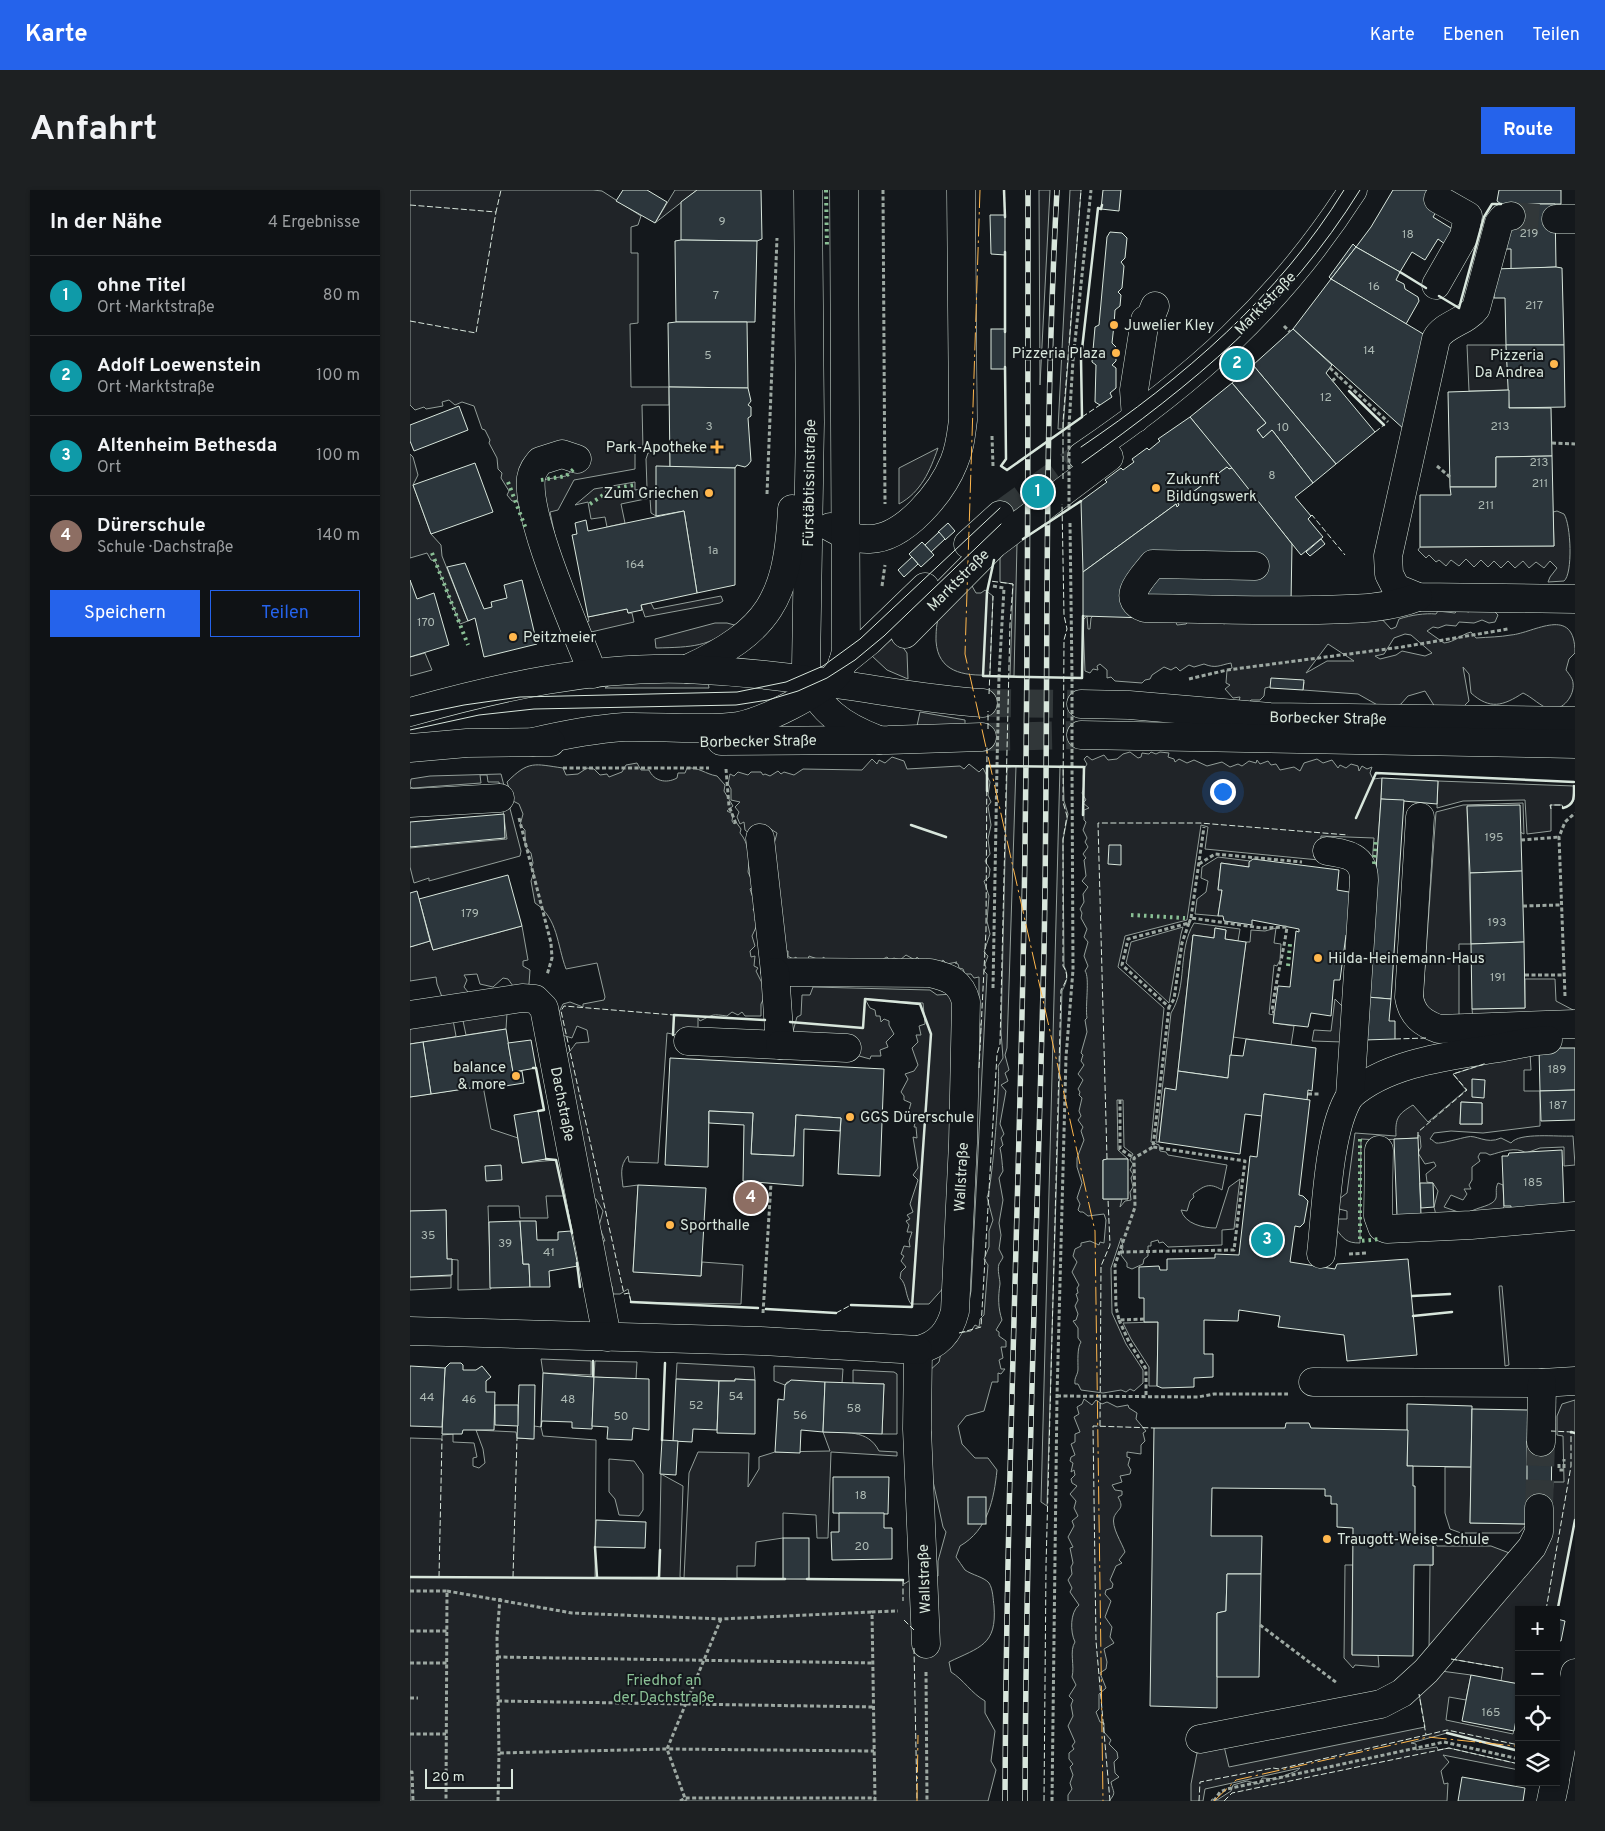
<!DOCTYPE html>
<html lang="de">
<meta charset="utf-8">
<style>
:root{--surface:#0f1215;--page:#1d2022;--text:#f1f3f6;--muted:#9b9ea0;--line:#2f3234;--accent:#2563eb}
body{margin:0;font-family:Overpass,sans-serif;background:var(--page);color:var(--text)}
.controls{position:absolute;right:15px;bottom:15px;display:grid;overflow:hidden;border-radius:0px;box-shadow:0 1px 4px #0004}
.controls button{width:45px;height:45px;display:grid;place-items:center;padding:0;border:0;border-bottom:1px solid var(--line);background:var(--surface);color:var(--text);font:25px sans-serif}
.scale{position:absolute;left:15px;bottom:12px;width:88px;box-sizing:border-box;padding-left:5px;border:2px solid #d8e6dc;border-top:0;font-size:14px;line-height:18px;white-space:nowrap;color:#d8e6dc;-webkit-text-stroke:4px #14181c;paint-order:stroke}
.you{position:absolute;left:812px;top:601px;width:18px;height:18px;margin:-12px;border:4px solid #fff;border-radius:50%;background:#1a73e8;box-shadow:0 0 0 8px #1a73e833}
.badge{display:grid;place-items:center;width:32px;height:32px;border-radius:50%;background:var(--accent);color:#fff;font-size:16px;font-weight:700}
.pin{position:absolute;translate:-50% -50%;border:2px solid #fff;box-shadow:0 1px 5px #0006}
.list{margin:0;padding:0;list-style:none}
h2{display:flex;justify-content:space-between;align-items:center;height:65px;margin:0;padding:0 20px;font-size:21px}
h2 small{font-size:16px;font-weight:400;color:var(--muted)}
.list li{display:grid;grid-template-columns:32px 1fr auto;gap:15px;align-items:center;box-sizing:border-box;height:80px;padding:0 20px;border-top:1px solid var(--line)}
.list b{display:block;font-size:19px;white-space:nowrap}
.list p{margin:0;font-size:16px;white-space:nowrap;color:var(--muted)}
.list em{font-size:16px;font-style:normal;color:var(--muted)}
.actions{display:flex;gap:10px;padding:15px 20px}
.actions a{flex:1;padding:11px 0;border:1px solid var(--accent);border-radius:0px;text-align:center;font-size:18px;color:var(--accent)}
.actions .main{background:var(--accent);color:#fff}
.icon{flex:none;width:28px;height:28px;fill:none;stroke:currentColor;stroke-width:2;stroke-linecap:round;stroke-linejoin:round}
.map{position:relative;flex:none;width:1165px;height:1611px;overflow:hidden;border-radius:0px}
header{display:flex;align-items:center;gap:30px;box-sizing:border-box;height:70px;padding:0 25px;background:var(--accent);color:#fff}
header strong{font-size:24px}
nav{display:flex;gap:28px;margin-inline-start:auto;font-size:18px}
.intro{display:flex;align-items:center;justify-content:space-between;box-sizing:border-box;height:120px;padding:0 30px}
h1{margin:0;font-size:35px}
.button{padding:12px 22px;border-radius:0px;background:var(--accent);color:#fff;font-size:18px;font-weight:700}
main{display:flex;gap:30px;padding:0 30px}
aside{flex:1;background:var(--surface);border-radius:0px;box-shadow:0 1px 4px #0004}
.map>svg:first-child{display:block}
.green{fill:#202428;stroke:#939e99;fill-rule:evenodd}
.building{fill:#2c363c;stroke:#d8e6dc}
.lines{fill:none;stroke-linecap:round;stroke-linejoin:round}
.minor-tunnel{stroke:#313739;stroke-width:28;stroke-dasharray:28 14;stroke-linecap:butt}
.minor-casing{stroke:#d8e6dc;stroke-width:29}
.path{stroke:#9da8a2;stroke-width:3;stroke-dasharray:4 2.5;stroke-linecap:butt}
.minor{stroke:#14181c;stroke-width:28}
.tram{stroke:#d8e6dc;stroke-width:1}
.rail-casing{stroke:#d8e6dc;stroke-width:5.5}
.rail{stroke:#14181c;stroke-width:4;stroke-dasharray:11;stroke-linecap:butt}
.path-bridge{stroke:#9da8a2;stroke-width:3;stroke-dasharray:4 2.5;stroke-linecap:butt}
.hedge{stroke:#8ac095;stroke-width:4;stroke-dasharray:2.5 4;stroke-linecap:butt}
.fence{stroke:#d8e6dc;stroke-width:1;stroke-dasharray:6 2.5;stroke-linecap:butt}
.wall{stroke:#d8e6dc;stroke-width:2.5}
.power{stroke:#ffb74d;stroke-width:1;stroke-dasharray:18 4 2.5 4;stroke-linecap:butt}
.poi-dot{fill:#ffb74d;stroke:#14181c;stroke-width:2}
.labels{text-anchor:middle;stroke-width:4;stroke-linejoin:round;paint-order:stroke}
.number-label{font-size:12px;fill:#adbab4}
.street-label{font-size:15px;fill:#d8e6dc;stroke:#14181c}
.poi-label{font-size:15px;fill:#d8e6dc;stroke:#14181c;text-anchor:start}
.park-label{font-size:15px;fill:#8ac095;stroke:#14181c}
</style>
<header>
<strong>Karte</strong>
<nav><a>Karte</a><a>Ebenen</a><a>Teilen</a></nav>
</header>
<div class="intro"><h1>Anfahrt</h1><a class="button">Route</a></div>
<main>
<aside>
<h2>In der Nähe<small>4 Ergebnisse</small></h2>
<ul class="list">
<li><span class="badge" style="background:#0f9aa8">1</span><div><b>ohne Titel</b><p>Ort · Marktstraße</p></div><em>80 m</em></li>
<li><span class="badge" style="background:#0f9aa8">2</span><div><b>Adolf Loewenstein</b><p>Ort · Marktstraße</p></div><em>100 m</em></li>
<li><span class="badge" style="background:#0f9aa8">3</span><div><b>Altenheim Bethesda</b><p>Ort</p></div><em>100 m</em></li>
<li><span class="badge" style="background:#8d6e63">4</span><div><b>Dürerschule</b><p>Schule · Dachstraße</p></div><em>140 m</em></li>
</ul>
<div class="actions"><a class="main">Speichern</a><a>Teilen</a></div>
</aside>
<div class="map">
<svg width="1165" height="1611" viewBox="0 0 1165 1611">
<rect width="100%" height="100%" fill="#14181c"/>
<g class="green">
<path d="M0,0H183L192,1L231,26L228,35L221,37V63H228V133L220,134L221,197H259V215H232L233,259L225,260V279L164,290L148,320L140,322L145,346L125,291L156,286L179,265L108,280L110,282V317L107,311H102L97,305L99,301L91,288L92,283L88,279L87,268L79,253L80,250L75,240L72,239L64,216L52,212L45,215L39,210L32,212L33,216L16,219L14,217L5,220L0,215Z"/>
<path d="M265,0H287L245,33Z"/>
<path d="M629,0H640L630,195Z"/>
<path d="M660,0H671L653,239H648Z"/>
<path d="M1057,155H1096L1099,200L1059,201Z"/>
<path d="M528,258C520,281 511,302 489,314V278Z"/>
<path d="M260,260V277L246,326L241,323L240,308L211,314L215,333L197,337L195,327L181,329L178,312L165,315L184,299L225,292V300L237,298L236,269L238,263Z"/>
<path d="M0,264L3,267L8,285L3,295L21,344L31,355L32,366L58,431L50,434L25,371L21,370L17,363L0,368Z"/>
<path d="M1147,321L1154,324C1161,334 1163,384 1154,391L1138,392L1140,387L1147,378L1140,371L1134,378L1126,372L1119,378L1113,371L1105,378L1098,371L1091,378L1084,371L1078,377L1071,370L1064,377L1056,369L1049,376L1041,370L1036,376L1029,370L1026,372L1019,365L1016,368L1008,360L1010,357L1144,356L1143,322Z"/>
<path d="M607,353L604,486H600L603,394L590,392V364Z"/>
<path d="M562,396L566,403H571L575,400L583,406L580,485C553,486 528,482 526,451C526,444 526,431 530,425C537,414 553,404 562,396Z"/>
<path d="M311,406L313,411L310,413L235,427L231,415L241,413L244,419Z"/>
<path d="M217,419L218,423H222L224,432L181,442L176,432L179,431L178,427Z"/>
<path d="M1060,419L1062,421H1084L1088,425L1085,432L1079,433L1072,430L1064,433L1049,432L1046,436L1036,435L1028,438L1023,437L1017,441L1034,453C1045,452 1050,445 1061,442L1066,448C1079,447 1090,447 1101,445C1124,443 1165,414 1165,463L1159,469L1156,480C1159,484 1163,489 1163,493C1165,505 1153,521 1140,519C1131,517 1122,507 1113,503C1093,516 1080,520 1061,503L1059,484L1053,477L1059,511L1052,518L1025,517L1015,501L998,506L991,514L984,518L971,517L948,504L893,500L894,492L890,490L855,498L854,506L850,510H841L838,514L829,511L830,507L823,508L815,499L820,495L816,493L817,480L822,478L821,473C810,475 806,479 794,474L784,477L779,475L770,481L766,477L761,480L754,477L742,485L740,489L735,490L732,493L705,491L701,487L697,488V480L690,474L687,476L688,480L683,479L680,483L675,481L673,430L677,426L678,439H680L681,428L686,423L764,427L767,435L776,434L783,427L808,430L814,434L822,430L970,427L981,439L986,437L989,429C1001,425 1015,423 1026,424L1028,421L1045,423L1048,420L1059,422ZM995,444L1001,445L1022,463L1015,466L992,461L986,465L970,469L965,466L974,464L984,448ZM918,454L944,471H917L896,483Z"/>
<path d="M305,433H317L328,436C296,457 284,457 246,458L245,449Z"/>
<path d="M485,446L497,463L498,489L477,480L462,466Z"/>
<path d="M15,463L22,480L0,486V467Z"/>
<path d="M204,492H298L299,498H195Z"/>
<path d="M510,522L555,530V535L507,536Z"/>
<path d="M720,562L728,568L731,567L732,563L739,564L741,562L746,564L750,562L759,563L758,567L764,569L765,572L769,569L777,573L784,570L797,576L812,572L820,577L828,574L832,576L839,571L846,573L847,570L850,574L858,571L861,575L866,574L870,580L884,577L890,581L894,573L907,569L913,573L922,570L928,578L930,575L936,578L941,574L948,576L949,581L952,576L957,579L962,577L960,583L963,589L972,588L971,609L954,850L948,854L964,648L911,646L909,670L795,659L798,637L791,635L777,730L715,746L708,777L754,818L741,952L749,955L750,961L756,962L758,965L817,975L812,1000C799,992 794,996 783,1004L784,1007L780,1011L777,1021L771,1020C775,1034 793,1038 806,1038L819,997L830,989L824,1039L812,1040V1055L758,1057L753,1052L749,1053L748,1050L741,1052V1056H738V1066L734,1069L733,1074L722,1079L717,1077V1073L711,1065L713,1057L711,1048L701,1078L702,1123L716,1154L733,1180V1193L724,1201L720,1199L716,1202L711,1200L693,1203L671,1200L668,1194H665C664,1187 668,1185 668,1179C668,1171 667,1158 671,1152L668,1148V1138L663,1131L666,1130L668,1124L665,1116L668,1110L666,1104L668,1103L667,1098L669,1095L662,1082L667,1072L663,1066L665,1059L671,1056V1053L680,1051L689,1055L690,1052L694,1053L696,1030L694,1024L678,1026L673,1022H670L668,1020L670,1014L667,1008L672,993L667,977V968L674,950L671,941L673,937L668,930L671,926L669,921L672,908L669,905L670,902L668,899L673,890L668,884L674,875L671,871L673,865L671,863L677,842L675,830L677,828C675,816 680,787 675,781L678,776L674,766L678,752L674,747L677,739L671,728L672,723L670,719L674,712L673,704L678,697L672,691L676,686L674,670L676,668L673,664L678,657L675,652L677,648L673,640L676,632L674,630V620L679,618L673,613L676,610L672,603C676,596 670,583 677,574L674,569L677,566L682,570L694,565L698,570L707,569L713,564ZM707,910H713L714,957L723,964L720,970L723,974L720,980L723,984L721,988L723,997L720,1002L721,1010L715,1011L710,1017L712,1009H693V970L718,969L708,960Z"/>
<path d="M482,567L494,571L497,579L550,576L554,579L559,574L569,582L573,578L580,592L578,605L581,612L578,616L581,635L578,649L580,664L575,671L580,679L579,687L574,691L579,706L577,731L580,744L574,762L578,766L575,774L576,778L574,781L577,784L576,804L561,1101L559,1111L558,1056L571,836L569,831V787L564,788L561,784H555L553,779L549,778L548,774L545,773L547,772L537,774L533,770L527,775L512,772L507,767L505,770L496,765L490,770L484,768L480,770L477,767L473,769V772L414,771V767L410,770L399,766L398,769L387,770L386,767L383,769L378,766V761H375L364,654L367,643L357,637L340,644L335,640L334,632L330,634L327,627L329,622L325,617L330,612L321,610V599L318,594L320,584L324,586L328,582L338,585L341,582H351L353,585L355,584L360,586L368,581L371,584L374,582L384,585L393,579L452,580L462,569L467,574L469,570L475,573Z"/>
<path d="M227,573L231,580H239C244,591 256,594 267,588L268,583H275L277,578C289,577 295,584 307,586L315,595L314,601L323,616L317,621L323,624L322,631L324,634L326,632L331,639L330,643C339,653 340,669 338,682L344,695L340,699L346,717L343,719L347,726L345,730L347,735L342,746L345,756L340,761L341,767L345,766L344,776L348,778L346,781L353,795L355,806L351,814V826H335L332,822L328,825L322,822L317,826C302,824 304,824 290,831L288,828V842L272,846L257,843L248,973L219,972L218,966C209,976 212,986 213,997L228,995L223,1081L291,1086L292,1072L333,1075L331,1114L221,1112L218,1099L210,1104H203L202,1096L198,1092L183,1051H195L189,1036L193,1021L186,1009L176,1007L136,902C140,876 152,873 166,853L179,852L177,840L167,836L162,848L152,845L147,826L153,814L160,812L173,817V814L194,810L195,807L187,773L156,779C147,755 148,728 125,713L121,691L124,682L121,678L123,673L121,663L115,656V640L110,635L113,624L109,614L103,611L97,592C119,570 124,574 153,578L156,585L168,584L177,578L184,579L190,585L197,584L199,587L212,582L216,575Z"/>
<path d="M606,576L597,858L595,865L599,880L595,883L598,891L591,895L596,901L590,934L594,944L591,948L593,955L590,958C592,966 592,974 593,981L589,988L593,1010L589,1033L591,1045L589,1059L593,1067C592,1070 590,1072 589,1074C587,1080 590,1089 590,1094C588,1107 588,1118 592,1130L586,1140L589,1142V1146L596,1151V1157H591L593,1168L589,1170L591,1179H595L591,1184L588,1183V1192H582L574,1221L556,1226L548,1236L552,1254L565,1268H578L587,1280C584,1309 578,1340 550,1356L546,1367C549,1371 552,1376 555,1380C562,1385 574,1387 579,1393C583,1399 583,1409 584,1416C587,1455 570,1457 539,1472L541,1482C554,1490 561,1503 575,1511V1523L585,1541L581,1571L586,1580L578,1611H0V1248L32,1249V1245L43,1244V1252L64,1253L67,1267L63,1268V1276L69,1278L75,1273L73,1259L66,1240L106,1242L107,1248L123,1249L124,1236L131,1237L133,1246L186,1250L185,1387H249L251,1284L273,1296L270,1387L274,1388L279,1283L288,1262L339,1263L338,1297L349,1279V1267L365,1262L420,1261L413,1242C435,1243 458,1239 469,1261L487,1262V1266L421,1262L418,1348H407L406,1325L373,1323V1348L346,1352L345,1376H327V1388L493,1390L494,1394L502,1389L528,1386V1371L536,1342L533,1337L521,1282V1242L507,1192L529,1172L531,1163L549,1143L561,1141L565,1135L569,1137L570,1129L574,1125L578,1075L574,1069L579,1057V1041L583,1030L577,1007C582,1000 591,885 588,876L593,868L591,842L597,581L598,577Z"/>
<path d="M650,576H653L654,611L658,624L653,650L654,776C659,786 657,791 652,801L637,1316L631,1312Z"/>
<path d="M91,584L111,661L110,666L19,691V688L4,693L0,677V658L97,649L89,592H78L77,585H70L71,593L3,598L0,597L1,589L20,586Z"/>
<path d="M1028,591L1164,596V610L1160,615L1153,618L1152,615H1141V641L1117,644L1115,610L1053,611L1027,618Z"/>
<path d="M1113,613L1114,644L1057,617L1061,754H1049V829L1023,824L1014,813L1013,804L1026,622L1053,615Z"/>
<path d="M808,667L840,671L839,677L811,673L808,699L812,700L808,726L785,724L787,709L796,702L798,691L791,688L792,677Z"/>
<path d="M784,733L830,739L828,751L815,749L816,740L805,738L804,748L783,745L766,900L755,899L749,952H746L761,823C778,796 767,761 784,733Z"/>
<path d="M112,736L118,770L113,771V776L120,780L119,794L112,797L103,796L98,789L93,788L83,797L70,794L67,784L54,785L57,790L54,797L62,807H32L27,794L26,787L0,791V757L20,751L23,760Z"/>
<path d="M773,737L771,744L759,813L716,773L721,752Z"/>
<path d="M866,738L864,753L871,754L870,770L867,776L864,775L859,824L864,825V833L884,836L881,855L823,847L836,752H840L841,740L855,741Z"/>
<path d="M1115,789H1145L1146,811L1165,821L1063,829L1062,819L1115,818Z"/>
<path d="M403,797L520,800L527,805L543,804L536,1095L519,1114H501C495,1106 497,1094 490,1088L491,1082L496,1077L491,1071L494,1066L491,1064L494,1056L500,1057L499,1051L502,1042H497L499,1035L496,1031L500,1029L497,1025L503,1022L500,1014L508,990L503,985L508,978L503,947L507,948L506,937H504L506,929L499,920L501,913L494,910V906L491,902L498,889L495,884L504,881L508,875L502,858L508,852L506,845H511L509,836L515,834L513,813L455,809L460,818L465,820L466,826H470L471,832L474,829L479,831V835L484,844L476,852L478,857L470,860L471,866H461L460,869L391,850L383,841L387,827L391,825L392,805H400Z"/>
<path d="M925,809L934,818L933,852L902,851L904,840L921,841Z"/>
<path d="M97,823L96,839L56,845L52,826Z"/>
<path d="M43,830L46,846L44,847L0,854V832Z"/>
<path d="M1120,862L1121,880H1114V901H1130V936L1073,943L1041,941L1024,943L1020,949C1022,949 1024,952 1026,953C1031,954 1051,948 1057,947C1066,944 1076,955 1091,948L1101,953C1109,942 1148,947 1163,946L1165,975L1154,976V957L1130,958L1116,963C1106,956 1091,962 1080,965L1076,963H1070L1068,967L1070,971L1062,977V990L1059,995L1061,999H1054L1057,1004L1053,1010L1041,1005L1034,1017L1051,1023L1026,1025L1024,1017L1028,1001L1023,993L1017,992L1016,984L1026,976L1024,972L1015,974L1008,963L1011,957L1010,946L1008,945V948L970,950L951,949L950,1053C936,1053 934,1049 926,1039L927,1029H937V1021L929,1019V1009L937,1003L945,943L986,946C985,928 988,924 1003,915L1018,932L1056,900L1043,884L1110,863ZM1051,912L1072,913V934H1050Z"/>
<path d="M73,896L81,939L108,948L112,973L146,970L154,1006H136L138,1028H110L109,1016H78L81,1099L48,1100V1070L37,1069L36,1020L0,1021V907Z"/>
<path d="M1088,993L1093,995L1094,1016L1090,1026L1060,1022C1067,1017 1084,1016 1086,1008C1087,1002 1085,999 1088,993Z"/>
<path d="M41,1086V1098L0,1100V1087Z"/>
<path d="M1089,1096H1092L1099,1175L1095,1176Z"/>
<path d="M748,1132L747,1196H739V1177L721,1149L713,1133Z"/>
<path d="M131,1169L181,1171V1185L133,1183Z"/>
<path d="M185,1171L227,1172L226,1189L184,1187Z"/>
<path d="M267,1173L344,1177L345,1190L325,1189V1191L266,1189Z"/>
<path d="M364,1176L433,1179L432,1193L377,1192L375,1195L364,1191Z"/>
<path d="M443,1180L484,1182L487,1184V1244H472L474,1194L443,1193Z"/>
<path d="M674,1209L682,1215L686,1210L692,1214L697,1212L707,1217L718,1215L719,1218L727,1223L726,1229L736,1241L733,1243L735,1251L731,1255V1264L717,1262V1267L720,1268L718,1275L721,1280L720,1284L710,1286L712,1292L702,1295L705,1300L712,1301V1305L708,1307C715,1319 708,1318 704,1327C701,1337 712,1353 715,1362L709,1370L712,1373L706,1376L700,1390L703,1394L702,1398L696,1400L695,1404L701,1411L695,1427L702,1437L700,1447L704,1453L694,1459L697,1472L696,1479L690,1483L696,1498L689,1504V1519L686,1522L690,1532L694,1533V1542L701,1550L699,1554L707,1562L708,1568L704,1572L705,1583L709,1587L701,1592C703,1603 707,1602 699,1611H658V1605L662,1599L660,1593L663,1585L660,1577L663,1574L659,1569V1563L664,1559L662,1556L665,1552L658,1536L663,1526L661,1515L663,1510L659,1506L666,1495L662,1487C665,1476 659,1461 665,1452C660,1442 660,1422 669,1415L660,1402L662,1398L658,1390L662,1384L661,1377L663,1373L660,1358L663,1357L658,1347L664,1336L662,1331L668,1326L664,1318L666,1311L660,1304L667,1296L662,1293L661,1289L665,1285L664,1280L661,1282L663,1273L660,1271L661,1267L665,1265L661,1254L665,1252V1244L670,1242L664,1227L669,1224L667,1217L672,1214Z"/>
<path d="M1165,1210V1330L1146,1427V1420H1109V1494L1091,1491L1093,1478L1041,1469L1140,1336L1143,1292H1154L1153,1246L1147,1245V1226L1152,1214Z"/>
<path d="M199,1269L224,1271L233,1284V1320L229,1326L209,1325L205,1309L199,1302Z"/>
<path d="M1035,1277H1061L1060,1333L1117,1334L1109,1343H1051L1040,1339L1035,1323Z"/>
<path d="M1023,1351L1027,1356H1081L1102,1364L1019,1462L1020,1375H1023Z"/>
<path d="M935,1375H943L942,1464L968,1465L969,1477L945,1475L943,1478L934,1468Z"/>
<path d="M1031,1481L1061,1485L1056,1510L1039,1507L1036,1530L1103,1544L1109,1513V1561L1037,1543L1001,1553L1006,1554V1560L1027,1557L1028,1560L1039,1558L1109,1574V1580L1033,1565L1039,1572L1031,1581L1034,1594L1038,1593L1037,1611H801L802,1609L807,1610L821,1601L823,1595L837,1591L849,1594L852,1588L869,1589C876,1583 886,1583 890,1578L795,1599L793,1611H781V1594L787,1563L814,1556L819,1577L1015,1537L1009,1503Z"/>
</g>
<g class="building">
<path d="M213,0H237L257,12L245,33L206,11Z"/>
<path d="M287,0H351L352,49L347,51L271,50V12Z"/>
<path d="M693,0H711L709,21L691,19Z"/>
<path d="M983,0H1027L1030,16L1023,27L1044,40L1035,54L1028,49L1015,70L1002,62L990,82L946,57L961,37Z"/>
<path d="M1089,0H1151V14H1091L1087,11Z"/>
<path d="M1100,14H1145L1146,77L1101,79V59H1093Z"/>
<path d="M580,25H595V65L581,64Z"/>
<path d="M700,42L712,43L717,48L715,68L711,72L714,76L712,98L708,102L711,105L710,116L705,120L704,135L702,153L706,157V171L702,175L706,178V198L700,203L702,207L690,215L685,212L686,175L682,172L685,137L689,135L697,47Z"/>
<path d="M271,50L347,51L345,132H266L265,51Z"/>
<path d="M943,54L946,57L921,89L919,87Z"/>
<path d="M946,57L990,82L986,90L994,94L995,99L1008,107L1009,111L996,134L921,89Z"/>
<path d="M1146,77L1152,78L1154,155H1096L1095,108H1084V79Z"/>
<path d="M921,89L1015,145L995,240L883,139Z"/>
<path d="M266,132H337L338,198L259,197L258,133Z"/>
<rect x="581" y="139" width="14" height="40"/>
<path d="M883,139L922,175L916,183L965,242L926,274L843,175Z"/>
<path d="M1096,155H1154L1155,217L1099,218Z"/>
<path d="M843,175L926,274L903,293L862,240L853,248L847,240L856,233L822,193Z"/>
<path d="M822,193L856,233L847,240L853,248L862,240L903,293L885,307L901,326L898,329L913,347L891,365L780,227Z"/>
<path d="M259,197L338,198L341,211L338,215L341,217V226L338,228L341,271L338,275L335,277L327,275L325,278L260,277Z"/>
<path d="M1099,200V218H1141L1142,266L1086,267V297H1040L1038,202Z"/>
<path d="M49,216L58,240L4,261L0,251V235Z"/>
<path d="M780,227L822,278L819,279L817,277L768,313L769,315L767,317L766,314L673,382L671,311L697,292L695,290L711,278L713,280L724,272L722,269L737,258L739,260L750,251L748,249Z"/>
<path d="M1142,266L1144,356L1010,357V305H1041L1040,297H1086V267Z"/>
<path d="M65,273L83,322L21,344L3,295Z"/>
<path d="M246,276L325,278V395L287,403L274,321L246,326Z"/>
<path d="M817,277L819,279L822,278L882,354L881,412L736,428L673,426V382L766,314L767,317L769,315L768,313Z"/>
<path d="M274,321L287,403L231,415L232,420L218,423L217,419L178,427L162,345L167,344L165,333L176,330L178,341Z"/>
<path d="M538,333L545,341L535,350L528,342Z"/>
<path d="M529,342L535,349L521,362L515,355Z"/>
<path d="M911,349L915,354L900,366L896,362Z"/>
<path d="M512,352L524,365L511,377L499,364Z"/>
<path d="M502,367L508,374L494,387L488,380Z"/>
<path d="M55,373L74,419L82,417L81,412L97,408L94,395L112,390L127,454L74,467L65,428L58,431L37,377Z"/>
<path d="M0,390L7,409L24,403L39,455L0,467Z"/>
<path d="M861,488L894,490L893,500L860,498Z"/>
<path d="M972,588L1028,591L1027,614L971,609Z"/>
<path d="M971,609L994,610L981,809L957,807Z"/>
<path d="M1110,615L1112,681L1060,683L1057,616Z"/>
<path d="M94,624L95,648L0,657V632Z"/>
<path d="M699,655H711V675L698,674Z"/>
<path d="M843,669L929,680L927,700L945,703L940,747L936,745L930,790H924L921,826L901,823L898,837L863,833L868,796L880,797L886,741L889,742V739L842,730V735L814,731L813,726H808L812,700H808L811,673L839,677V672Z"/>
<path d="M1112,681L1114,752L1061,754L1060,683Z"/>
<path d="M98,685L112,736L23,760L9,709Z"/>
<path d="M7,701L20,751L0,757V703Z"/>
<path d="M805,738L816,740L815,749L836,752L818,888L768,881L783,745L804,748Z"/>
<path d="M1114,752L1115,818L1062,819L1061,754Z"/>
<path d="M957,807L981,809L979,831H985V849L954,850Z"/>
<path d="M96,839L103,882L112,881L114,893L95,896L94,893L21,904L13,852Z"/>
<path d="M836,849L906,858L902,901L898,900L897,910L854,904L852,926L835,924L830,964L749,952L755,898L766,900L768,881L818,888L820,865L833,866Z"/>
<path d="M121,850L126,878L103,882L98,853Z"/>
<path d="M13,852L21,904L0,907V854Z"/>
<path d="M1129,858H1165V900L1130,901Z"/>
<path d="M260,868L474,879L470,986L428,984L431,928L386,925L384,966L341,964L343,923L299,921L298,977L255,975Z"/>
<path d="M1062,889L1075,890L1074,908L1062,907Z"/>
<path d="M1165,900V930L1131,931L1130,901Z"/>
<path d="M854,904L900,910L889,1005L893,1006L898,1011L894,1033L890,1037L885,1036L880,1072L925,1079L927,1074L998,1069L1007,1165L937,1171L934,1145L868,1137L870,1126L829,1120L828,1131L794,1130V1164H803V1187L784,1188V1197L752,1198L747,1196L748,1132H734V1108H729V1077L749,1076L750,1080H757V1069L805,1068V1064L829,1065L840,966L847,967Z"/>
<path d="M1051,912L1072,913V934H1050Z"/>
<path d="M128,921L136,969L112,973L104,925Z"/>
<path d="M299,921L343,923L341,964L384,966L386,925L431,928L430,941L394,939L393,996L333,991L334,935L299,933Z"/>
<path d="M1008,948L1011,1025L987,1026L984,949Z"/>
<path d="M1152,960L1154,1017L1101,1022V1016H1094L1092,966H1098L1099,963Z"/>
<path d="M697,969H718V1009H693V970Z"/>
<path d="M91,975L92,990L76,991L75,976Z"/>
<path d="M1010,993H1023L1024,1017L1011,1018Z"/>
<path d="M228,995L296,998L291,1086L223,1082Z"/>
<path d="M36,1020L37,1069H42V1085L0,1087V1021Z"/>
<path d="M110,1031L113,1074H119L120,1097L80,1098L79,1032Z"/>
<path d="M110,1031H126L127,1050H148V1042L161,1041L168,1076L139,1081L140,1097H120L119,1074H113Z"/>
<path d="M40,1173H51L53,1175V1180H66L72,1176L81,1187L76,1191V1202H85L84,1240H53L52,1244H32L35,1178Z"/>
<path d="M0,1176L35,1178L32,1237L0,1236Z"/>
<path d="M133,1183L184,1187L182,1239L162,1238V1232L132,1231L131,1237Z"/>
<path d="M184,1187L239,1189V1240L223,1238L222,1250L197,1249L198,1237L182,1236Z"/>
<path d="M266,1189L309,1191L307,1240L283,1239L282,1252L263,1251Z"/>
<path d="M325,1189L345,1190V1244L307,1243L309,1191H325Z"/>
<path d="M381,1190L415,1192L413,1242L391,1240L390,1263L365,1262L368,1209L374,1210L375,1195Z"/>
<path d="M415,1192L474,1194L472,1244L413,1242Z"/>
<path d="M109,1195H125L124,1249L107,1248Z"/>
<path d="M997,1214L1062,1216L1061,1277L997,1276Z"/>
<path d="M85,1215H108V1236L85,1235Z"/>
<path d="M1062,1219L1118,1220L1117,1334L1060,1333Z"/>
<path d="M876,1233H899L901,1238L998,1240L997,1276H1003V1296H1005V1350L1023,1351V1375H1004L1003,1466L942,1465L943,1338L927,1337V1314H921V1306H915V1299L802,1298L801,1346H852L851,1384H817L816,1421L807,1423V1518L740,1516L744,1238H875Z"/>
<path d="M252,1250L268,1251L266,1285L250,1284Z"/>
<path d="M1117,1251L1142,1252L1141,1318H1117Z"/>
<path d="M423,1287H479L478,1324L423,1323Z"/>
<rect x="558" y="1307" width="18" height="27"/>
<path d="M429,1323H474V1338H482V1369L422,1370L421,1342H429Z"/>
<path d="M186,1330L236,1332L235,1358L185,1357Z"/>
<rect x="373" y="1348" width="26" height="41"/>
<path d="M817,1384H851L849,1487H807V1423L816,1421Z"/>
<path d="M1147,1429L1155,1431L1151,1451L1146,1450Z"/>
<path d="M1061,1485L1109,1494V1513L1104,1541L1052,1531Z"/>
<path d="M1052,1587L1115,1598L1113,1611H1048Z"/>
</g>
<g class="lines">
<g class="minor-tunnel">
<path d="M1101,26L1146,29"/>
<path d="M590,325L672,266"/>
<path d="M573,513L671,514"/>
<path d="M572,547L671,545"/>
<path d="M1129,1318L1131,1252"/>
</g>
<g class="minor-casing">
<g id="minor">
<path d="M398,0L400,232L396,478C403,518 434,537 469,550"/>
<path d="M1101,26L1093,28L1089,33L1066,118C1056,132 1034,134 1026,149L978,366L979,384L986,398L1008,407L1165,409"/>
<path d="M1146,29H1165"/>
<path d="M1026,95L1054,46L1058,26L1028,9"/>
<path d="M726,228L724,200L735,130L741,126L745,116"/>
<path d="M672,266C784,190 869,115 943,0"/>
<path d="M167,269L152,264L130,271C126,276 122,281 121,288C116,330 167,441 183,484"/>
<path d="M420,337C432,344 445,350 460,349C495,348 532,302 544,272C550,258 551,245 553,230L551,0"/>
<path d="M558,354L590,325"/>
<path d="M845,376L743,374C733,387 709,409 735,418C791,419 847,421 903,420C939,419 974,420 1008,407"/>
<path d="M495,444L584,354L699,267"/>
<path d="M433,472L459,451L515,397"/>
<path d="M277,479C359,441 378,409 382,319"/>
<path d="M671,514L719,515L860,527L1165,531"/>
<path d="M0,522C89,497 183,476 276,479C323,481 372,486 419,493C470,500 521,510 573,513"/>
<path d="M671,545L1165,554"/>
<path d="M311,551L478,550L572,547"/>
<path d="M123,552C153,545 183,539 214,537C249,536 295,541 328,536C352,532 411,503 426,485C432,479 434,469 436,461L434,0"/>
<path d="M0,558L57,553L141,552"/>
<path d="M0,613L90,608"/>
<path d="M1010,627L999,807C1002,825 1012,833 1029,839L1165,834"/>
<path d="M350,648L365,782L520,783C539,787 551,792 556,812L553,953L545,1121C540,1141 529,1155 508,1160L507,1239L516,1454"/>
<path d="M0,825L112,808L125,809L134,818L197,1147"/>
<path d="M278,851L370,855L365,782"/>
<path d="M370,855L437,858"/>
<path d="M940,906C978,872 1040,866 1089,858C1105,855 1121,851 1138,850"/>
<path d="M969,960L968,1026L972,1037L977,1039L1061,1035L1165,1026"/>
<path d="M911,1064C916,1022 918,940 940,906L954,690C954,666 937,664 917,661"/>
<path d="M0,1141L351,1151L508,1160"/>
<path d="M903,1192L1132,1193L1165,1191"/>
<path d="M1131,1252L1132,1193"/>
<path d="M790,1549L971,1514L992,1503L1016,1481L1122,1357L1129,1342V1318"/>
<path d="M1146,1585L1165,1483"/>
<path d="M1141,1611L1145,1592"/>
</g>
</g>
<g class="path">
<path d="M473,0L475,314"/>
<path d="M874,136L880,142"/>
<path d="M920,178L978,232"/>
<path d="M922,191L928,186"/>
<path d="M659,236L663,170L681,0"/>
<path d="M582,246L583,276"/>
<path d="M1142,253L1165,254"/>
<path d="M1027,276L1040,287"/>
<path d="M357,304L367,48"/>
<path d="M660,333L662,487"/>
<path d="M472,396L475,375"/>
<path d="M583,396L594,398L589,486"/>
<path d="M779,489L817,480L992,457L1098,439"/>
<path d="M153,578H299"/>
<path d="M316,579L319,616L326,634"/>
<path d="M109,628L141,753L142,768L137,785"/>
<path d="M1111,650L1149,647"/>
<path d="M789,674L805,664L892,672"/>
<path d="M1113,716L1150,715"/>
<path d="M781,728L794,637"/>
<path d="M779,733L772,753L764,809L759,817L712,775L718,749Z"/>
<path d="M779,733L781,728L852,738L877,737C873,766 865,793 862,822H865"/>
<path d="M1115,785H1154"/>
<path d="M583,798L587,576"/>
<path d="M1155,806L1149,647L1155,632L1165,623"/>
<path d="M898,904H910"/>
<path d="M710,910V959L724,968"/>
<path d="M710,1062L824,1060L835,971L743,957"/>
<path d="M939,1064L958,1063"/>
<path d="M353,1123L361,993"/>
<path d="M734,1129L709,1130L706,1117L705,1075L725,1017L724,968L743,957L759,817"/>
<path d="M709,1130L719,1152L736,1179V1207"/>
<path d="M647,1206L788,1207L804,1204H878"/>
<path d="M1149,1274V1280H1154V1269"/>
<path d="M0,1401H37L36,1611"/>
<path d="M37,1401L162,1423L311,1429L462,1422"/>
<path d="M90,1408L87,1447L89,1563L257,1559L276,1611"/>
<path d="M311,1429L257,1559L464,1561"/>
<path d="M850,1435L927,1493"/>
<path d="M0,1441H37"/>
<path d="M87,1467L463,1473"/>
<path d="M0,1473H37"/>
<path d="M516,1482L517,1611"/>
<path d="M0,1508H8"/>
<path d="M88,1511L464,1517"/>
<path d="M0,1544H36"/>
<path d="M0,1582H2L3,1611"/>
<path d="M88,1611L89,1563"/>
<path d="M270,1611L275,1608H465"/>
<path d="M465,1611L462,1422L488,1421"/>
<path d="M642,1611L647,1206L656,867L663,780L662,576"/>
<path d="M804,1611L810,1602L817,1599L1034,1552L1109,1569"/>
</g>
<use href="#minor" class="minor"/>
<g class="tram">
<path d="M671,257C773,188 869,106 934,0"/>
<path d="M672,273C784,193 876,119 950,0"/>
<path d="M0,526L54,515L110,507L327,502L376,492L413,476L450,449L590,318"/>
<path d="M0,540L69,525L124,519L326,515L358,510L388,501L417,488L445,470L474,446L591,334"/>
</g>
<g class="rail-casing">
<g id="rail">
<path d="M595,1611C596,1349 606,1088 612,826C618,551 618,275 618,0"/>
<path d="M615,1611C616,1327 627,1044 634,761C639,507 633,253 647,0"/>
</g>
</g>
<use href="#rail" class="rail"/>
<g class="path-bridge">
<path d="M659,236V319"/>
<path d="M587,576L589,486"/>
<path d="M662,576V487"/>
</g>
<g class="hedge">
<path d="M416,0L417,58"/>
<path d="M131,290L156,286L165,278"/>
<path d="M98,292L116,339"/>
<path d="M180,314L202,299L224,295"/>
<path d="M22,363L58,455"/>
<path d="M964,674L966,649"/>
<path d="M721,725L775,728"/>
<path d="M878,776L880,754"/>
<path d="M950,949V1051L971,1049"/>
</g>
<g class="fence">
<path d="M0,15L86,22L91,0"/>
<path d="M0,131L66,143L86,22"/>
<path d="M672,227L690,215"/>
<path d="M965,242L974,235"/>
<path d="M653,289V232L671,0"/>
<path d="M901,326L902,325L935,365"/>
<path d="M579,504L583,406"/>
<path d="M578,539V521"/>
<path d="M1141,619L1140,615H1152L1153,618"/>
<path d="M985,849L1016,848"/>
<path d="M569,878L576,740L577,556"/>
<path d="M1008,948V942L1057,900L1043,884L1077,873"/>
<path d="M697,969L688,633H790L938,645"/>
<path d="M221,1112L219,1103L214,1104L151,821L154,816L264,825"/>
<path d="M426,1123L441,1115"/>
<path d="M549,1143L571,1137L587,864L590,854L600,434L603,394L580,391"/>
<path d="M690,1236L691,1076L700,1055L698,1009"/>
<path d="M29,1387L32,1249"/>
<path d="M103,1387L107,1248"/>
<path d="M493,1390V1411"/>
<path d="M1136,1420L1161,1276V1242L1141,1241"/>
<path d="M494,1430L504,1440"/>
<path d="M504,1458L507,1611"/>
<path d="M1041,1469L1093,1478"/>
<path d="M1016,1545L1037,1540L1109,1555"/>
<path d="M634,1611L636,1376L651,800C657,790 659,785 653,776V649L657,626L653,612L654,450L657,439L654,425L652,314"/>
<path d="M700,1611L686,1451L683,1236L744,1238"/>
<path d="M789,1611L790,1592L863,1578L869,1579L1016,1545L1009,1504"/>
<path d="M814,1611L822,1603L1039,1558L1109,1574"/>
</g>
<g class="wall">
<path d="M594,0L595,27"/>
<path d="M595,62V142"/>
<path d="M990,82L1016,98"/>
<path d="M1029,106L1049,118L1074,27L1082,14H1091"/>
<path d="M595,177L596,269L591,276L597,280L672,227L671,168L688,18L691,19L692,15"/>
<path d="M939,201L974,235"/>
<path d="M613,349L671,311"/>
<path d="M584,370L577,402L573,486L672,488L673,426"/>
<path d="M577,601V576L674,577L673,625"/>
<path d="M1153,618C1165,615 1164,607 1164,596"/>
<path d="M946,628L966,583L1164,592"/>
<path d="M501,635L536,647"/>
<path d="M380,832L453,838L455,809L510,814L521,844L502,1117L441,1115"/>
<path d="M263,845L264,825L355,830"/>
<path d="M123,878H126L134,920L128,921"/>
<path d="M136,969L146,970L162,1043"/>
<path d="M167,1073L170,1097"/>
<path d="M1002,1106L1040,1104"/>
<path d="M221,1112L348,1118"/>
<path d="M356,1119L426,1123"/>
<path d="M1003,1126L1042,1122"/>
<path d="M183,1186V1171"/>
<path d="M1161,1242L1165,1243"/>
<path d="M252,1250L255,1173"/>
<path d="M185,1357L187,1387"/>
<path d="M0,1387L375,1389"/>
<path d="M247,1388H249L250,1360"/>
<path d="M397,1389L493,1390"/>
<path d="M1146,1428L1165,1330"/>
<path d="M1037,1543L1109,1561"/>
</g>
<g class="power">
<path d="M570,0L555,464L685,1041L693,1611"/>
<path d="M507,1611L508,1545"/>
<path d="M804,1611L826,1590L1018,1547L1105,1556"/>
</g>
</g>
<g class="poi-dot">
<circle cx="704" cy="135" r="5"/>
<circle cx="706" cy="163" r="5"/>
<circle cx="1144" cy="174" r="5"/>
<path d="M304.5 249.5h5v5h5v5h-5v5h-5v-5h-5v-5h5z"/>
<circle cx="746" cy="298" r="5"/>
<circle cx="299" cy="303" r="5"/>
<circle cx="103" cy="447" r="5"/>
<circle cx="908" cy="768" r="5"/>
<circle cx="106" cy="886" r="5"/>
<circle cx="440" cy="927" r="5"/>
<circle cx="260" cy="1035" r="5"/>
<circle cx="917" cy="1349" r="5"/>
</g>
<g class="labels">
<g class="number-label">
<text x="312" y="35">9</text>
<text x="1119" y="47">219</text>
<text x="998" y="48">18</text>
<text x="964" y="100">16</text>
<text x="306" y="109">7</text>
<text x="1124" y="119">217</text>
<text x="959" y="164">14</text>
<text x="298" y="169">5</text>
<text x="916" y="211">12</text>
<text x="299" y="240">3</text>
<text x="1090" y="240">213</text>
<text x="873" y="241">10</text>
<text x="1129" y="276">213</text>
<text x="862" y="289">8</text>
<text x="1130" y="297">211</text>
<text x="1076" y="319">211</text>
<text x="303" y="364">1a</text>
<text x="225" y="378">164</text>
<text x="16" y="436">170</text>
<text x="1084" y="651">195</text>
<text x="60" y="727">179</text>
<text x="1087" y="736">193</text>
<text x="1088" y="791">191</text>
<text x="1147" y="883">189</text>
<text x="1148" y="919">187</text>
<text x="1123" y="996">185</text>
<text x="18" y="1049">35</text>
<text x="95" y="1057">39</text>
<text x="139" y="1066">41</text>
<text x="326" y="1210">54</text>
<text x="17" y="1211">44</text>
<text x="59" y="1213">46</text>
<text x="158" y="1213">48</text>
<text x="286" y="1219">52</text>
<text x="444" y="1222">58</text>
<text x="390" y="1229">56</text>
<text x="211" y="1230">50</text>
<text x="451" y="1309">18</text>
<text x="452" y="1360">20</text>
<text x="1081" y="1526">165</text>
</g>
<g class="street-label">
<text transform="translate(855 113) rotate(-46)" y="5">Marktstraße</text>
<text transform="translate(399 293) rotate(-89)" y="5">Fürstäbtissinstraße</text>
<text transform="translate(548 390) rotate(-45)" y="5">Marktstraße</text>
<text transform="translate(918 528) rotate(1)" y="5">Borbecker Straße</text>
<text transform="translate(348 551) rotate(-1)" y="5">Borbecker Straße</text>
<text transform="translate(153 914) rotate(79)" y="5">Dachstraße</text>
<text transform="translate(551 987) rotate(-87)" y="5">Wallstraße</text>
<text transform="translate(514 1389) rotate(-92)" y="5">Wallstraße</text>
</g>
<g class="poi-label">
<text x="714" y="140">Juwelier Kley</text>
<text x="696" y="168" text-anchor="end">Pizzeria Plaza</text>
<text x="1134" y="170" text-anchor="end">Pizzeria<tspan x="1134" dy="17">Da Andrea</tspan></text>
<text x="297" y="262" text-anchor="end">Park-Apotheke</text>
<text x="756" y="294">Zukunft<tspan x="756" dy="17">Bildungswerk</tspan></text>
<text x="289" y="308" text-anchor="end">Zum Griechen</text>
<text x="113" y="452">Peitzmeier</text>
<text x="918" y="773">Hilda-Heinemann-Haus</text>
<text x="96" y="882" text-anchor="end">balance<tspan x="96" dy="17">&amp; more</tspan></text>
<text x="450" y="932">GGS Dürerschule</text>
<text x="270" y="1040">Sporthalle</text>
<text x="927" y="1354">Traugott-Weise-Schule</text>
</g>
<g class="park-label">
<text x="254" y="1495">Friedhof an<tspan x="254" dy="17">der Dachstraße</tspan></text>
</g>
</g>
</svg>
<div class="controls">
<button>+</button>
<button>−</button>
<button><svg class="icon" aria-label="locate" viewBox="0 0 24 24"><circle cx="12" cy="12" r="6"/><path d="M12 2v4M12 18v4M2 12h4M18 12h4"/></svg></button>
<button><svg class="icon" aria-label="layers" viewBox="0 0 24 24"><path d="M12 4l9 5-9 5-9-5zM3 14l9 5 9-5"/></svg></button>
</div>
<div class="scale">20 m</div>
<div class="you"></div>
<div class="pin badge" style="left:628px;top:302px;background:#0f9aa8">1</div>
<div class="pin badge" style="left:827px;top:174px;background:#0f9aa8">2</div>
<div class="pin badge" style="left:857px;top:1050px;background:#0f9aa8">3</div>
<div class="pin badge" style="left:341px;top:1008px;background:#8d6e63">4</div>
</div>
</main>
